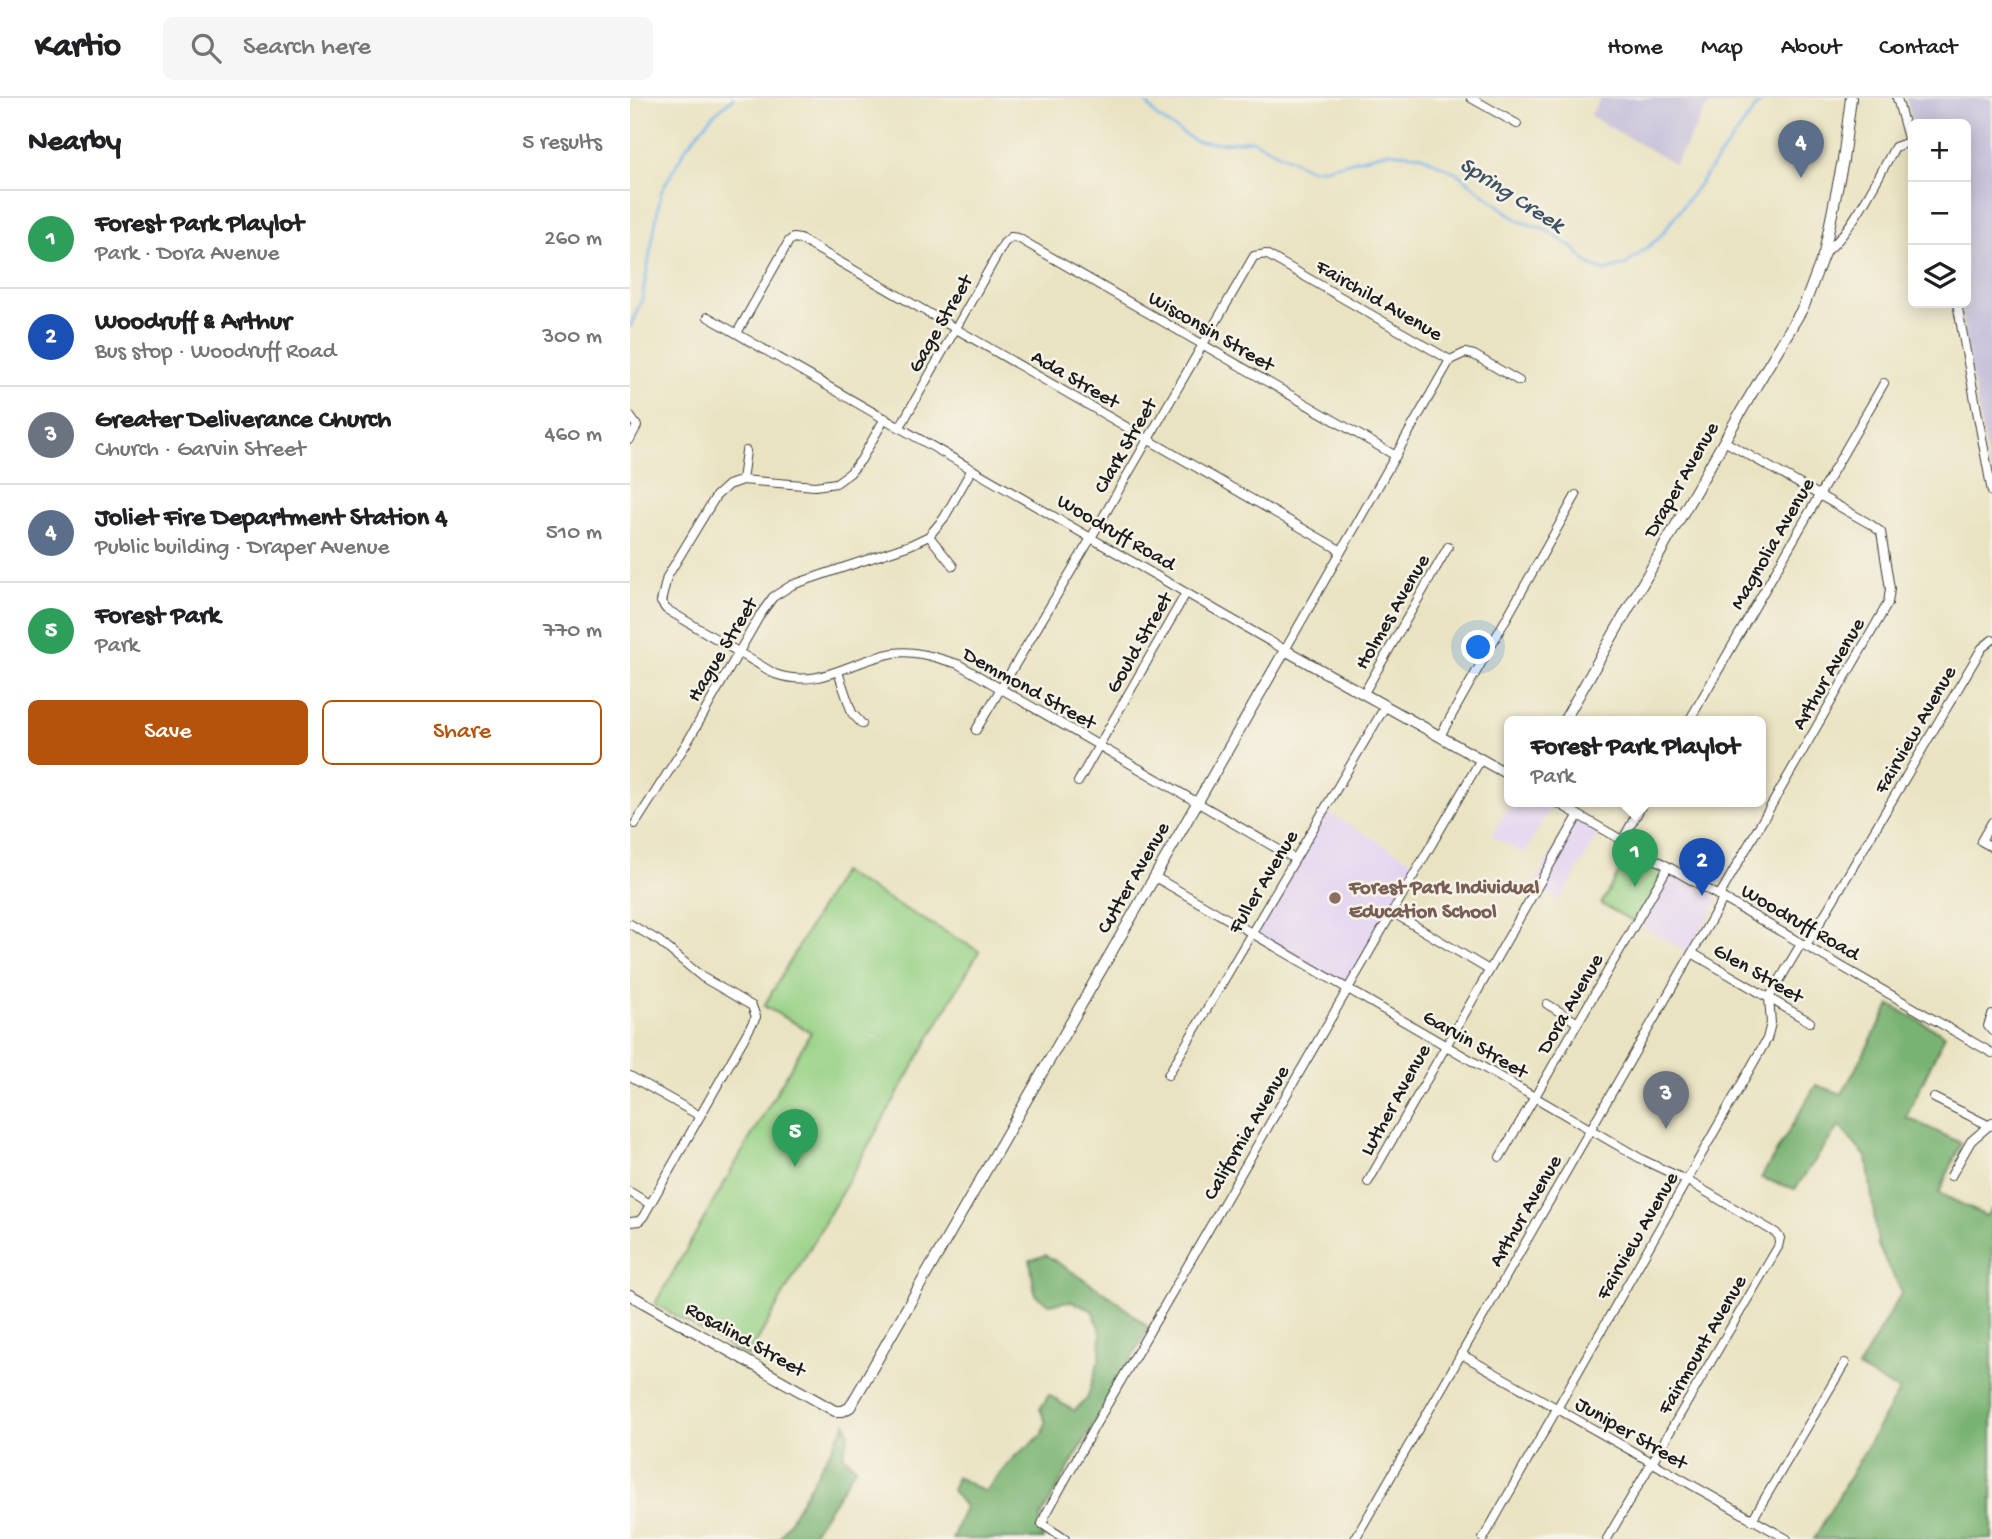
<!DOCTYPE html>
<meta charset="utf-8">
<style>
:root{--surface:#fff;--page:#f6f6f6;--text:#202124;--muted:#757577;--line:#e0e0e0;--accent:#b45309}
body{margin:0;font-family:"Gochi Hand",sans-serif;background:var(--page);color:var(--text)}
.controls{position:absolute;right:21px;top:21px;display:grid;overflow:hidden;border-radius:10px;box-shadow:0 4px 18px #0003}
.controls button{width:63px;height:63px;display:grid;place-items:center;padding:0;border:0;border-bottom:2px solid var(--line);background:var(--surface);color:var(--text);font:35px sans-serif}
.you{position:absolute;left:849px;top:550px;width:24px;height:24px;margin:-18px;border:5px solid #fff;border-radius:50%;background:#1a73e8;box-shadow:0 0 0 10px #1a73e833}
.badge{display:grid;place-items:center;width:46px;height:46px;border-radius:50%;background:var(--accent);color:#fff;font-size:23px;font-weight:700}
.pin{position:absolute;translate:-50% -58px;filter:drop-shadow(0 2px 4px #0008)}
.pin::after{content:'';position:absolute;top:37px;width:24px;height:21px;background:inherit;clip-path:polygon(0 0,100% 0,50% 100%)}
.popup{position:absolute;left:874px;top:618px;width:262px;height:91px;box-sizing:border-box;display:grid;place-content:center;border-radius:10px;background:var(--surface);filter:drop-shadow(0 2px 5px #0005);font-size:23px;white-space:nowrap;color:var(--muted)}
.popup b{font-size:26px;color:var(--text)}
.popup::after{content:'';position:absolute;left:50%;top:100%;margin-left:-14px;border:14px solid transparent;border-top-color:var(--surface)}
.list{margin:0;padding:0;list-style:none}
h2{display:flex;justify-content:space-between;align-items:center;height:91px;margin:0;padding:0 28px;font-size:30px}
h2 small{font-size:23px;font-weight:400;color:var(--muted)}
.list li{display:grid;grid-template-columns:46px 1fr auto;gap:21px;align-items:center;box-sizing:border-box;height:98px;padding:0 28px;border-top:2px solid var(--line)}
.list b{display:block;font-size:26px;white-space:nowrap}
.list p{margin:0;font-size:23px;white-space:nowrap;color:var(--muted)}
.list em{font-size:23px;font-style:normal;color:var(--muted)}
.actions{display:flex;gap:14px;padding:21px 28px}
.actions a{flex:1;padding:16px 0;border:2px solid var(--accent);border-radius:10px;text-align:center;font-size:24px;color:var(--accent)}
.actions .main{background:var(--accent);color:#fff}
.icon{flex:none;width:38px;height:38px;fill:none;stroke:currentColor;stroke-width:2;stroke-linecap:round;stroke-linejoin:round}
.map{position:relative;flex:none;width:1362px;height:1441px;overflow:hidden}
header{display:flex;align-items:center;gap:42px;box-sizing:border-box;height:98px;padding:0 35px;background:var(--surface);border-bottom:2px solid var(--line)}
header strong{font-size:33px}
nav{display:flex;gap:38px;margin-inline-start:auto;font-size:24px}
.search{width:490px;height:63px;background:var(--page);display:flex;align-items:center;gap:18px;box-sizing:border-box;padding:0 24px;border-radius:10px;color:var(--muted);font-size:26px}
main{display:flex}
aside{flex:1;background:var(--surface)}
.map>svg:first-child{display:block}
.built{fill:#e3d3f2}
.industrial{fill:#c6c0da}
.green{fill:#97d185;stroke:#5a7650;stroke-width:2}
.forest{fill:#79b372;stroke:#4a6847;stroke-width:2}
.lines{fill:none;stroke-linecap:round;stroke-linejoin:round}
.stream{stroke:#79b7ec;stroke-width:2.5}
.minor-casing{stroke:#3b3a35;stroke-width:10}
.tertiary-casing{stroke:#3b3a35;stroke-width:12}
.minor{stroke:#fff;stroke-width:8}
.tertiary{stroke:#fff;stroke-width:10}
.education-dot{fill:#8d6e63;stroke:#f7f3e8;stroke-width:2.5}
.labels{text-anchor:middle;stroke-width:5;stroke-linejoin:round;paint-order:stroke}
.street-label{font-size:21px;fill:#1c1c1c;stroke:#f7f3e8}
.education-label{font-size:21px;font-weight:bold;fill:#785e54;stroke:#f7f3e8;text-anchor:start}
.water-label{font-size:23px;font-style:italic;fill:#3d5265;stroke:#f7f3e8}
</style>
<header>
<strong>Kartio</strong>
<div class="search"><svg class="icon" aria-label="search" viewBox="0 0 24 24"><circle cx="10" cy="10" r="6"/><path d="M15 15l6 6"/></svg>Search here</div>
<nav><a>Home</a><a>Map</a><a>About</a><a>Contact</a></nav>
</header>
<main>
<aside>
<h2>Nearby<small>5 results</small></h2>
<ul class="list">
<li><span class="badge" style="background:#2e9e5b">1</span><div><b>Forest Park Playlot</b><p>Park · Dora Avenue</p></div><em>260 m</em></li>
<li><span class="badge" style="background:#1a4fb4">2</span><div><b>Woodruff &amp; Arthur</b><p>Bus stop · Woodruff Road</p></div><em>300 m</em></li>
<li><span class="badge" style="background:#6b7280">3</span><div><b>Greater Deliverance Church</b><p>Church · Garvin Street</p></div><em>460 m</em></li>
<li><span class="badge" style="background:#5c6f8a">4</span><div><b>Joliet Fire Department Station 4</b><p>Public building · Draper Avenue</p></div><em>510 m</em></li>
<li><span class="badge" style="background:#2e9e5b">5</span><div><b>Forest Park</b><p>Park</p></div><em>770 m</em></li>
</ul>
<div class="actions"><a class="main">Save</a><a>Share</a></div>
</aside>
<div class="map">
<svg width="1362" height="1441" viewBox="0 0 1362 1441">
<rect width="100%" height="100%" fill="#f7f3e8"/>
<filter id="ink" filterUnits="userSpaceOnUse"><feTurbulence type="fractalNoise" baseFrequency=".0143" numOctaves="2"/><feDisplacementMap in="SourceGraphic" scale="14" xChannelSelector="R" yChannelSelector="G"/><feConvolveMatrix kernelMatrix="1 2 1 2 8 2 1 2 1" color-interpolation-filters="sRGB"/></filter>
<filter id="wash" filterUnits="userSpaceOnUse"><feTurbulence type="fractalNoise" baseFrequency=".00686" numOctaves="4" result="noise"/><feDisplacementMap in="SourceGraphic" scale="28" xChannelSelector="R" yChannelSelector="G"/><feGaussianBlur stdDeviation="1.57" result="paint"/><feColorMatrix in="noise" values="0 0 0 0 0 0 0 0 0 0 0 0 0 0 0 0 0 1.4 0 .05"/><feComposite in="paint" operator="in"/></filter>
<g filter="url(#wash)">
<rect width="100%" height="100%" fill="#eae3c2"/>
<g class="built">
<path d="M881,703L923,705L894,756L862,738Z"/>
<path d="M695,713L787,766L717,889L623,834Z"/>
<path d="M944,717L970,733L930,803L903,787Z"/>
<path d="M1039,773L1089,801L1057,854L1008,826Z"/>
</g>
<g class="industrial">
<path d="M971,0H1082L1045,66L960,18Z"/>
<path d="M1276,0H1362V388L1329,205H1336V26H1283V28Z"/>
</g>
<g class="green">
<path d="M1002,751L1039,773L1008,826L971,806Z"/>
<path d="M211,774L349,853L118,1259L25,1206L181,934L134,908Z"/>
</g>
<g class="forest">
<path d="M1260,907L1315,937L1276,1019L1331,1045L1309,1095L1356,1118L1362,1111V1441H1184L1269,1293L1228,1270L1272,1194L1248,1148L1237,1060L1209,1028L1165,1091L1131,1080L1186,987L1212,996Z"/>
<path d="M416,1157L483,1200L519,1230L410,1420L413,1441H322L335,1409L322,1392L327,1379L355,1394L383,1360L412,1337L416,1324L410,1311L419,1297L444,1313L457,1301L470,1259L471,1234L462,1212L441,1203L419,1206L405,1197L400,1162Z"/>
<path d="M216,1325L219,1335L213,1357L226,1369L179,1441H149Z"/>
</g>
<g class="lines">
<g class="stream">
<path d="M513,0L527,19L565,43L590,45L622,42L680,71L695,70L758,54L790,57L828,76L889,123L916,132L943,150L960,167L975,173L995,167L1029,140L1133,0"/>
<path d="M0,229L12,201L31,94L57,48L83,17L103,0"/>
</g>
</g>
</g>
<g filter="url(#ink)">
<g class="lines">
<g class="minor-casing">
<g id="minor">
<path d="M841,0L887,26"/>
<path d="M1267,0L1283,59"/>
<path d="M1194,155C1221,136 1248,79 1265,49L1279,44"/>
<path d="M1327,205L1362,394"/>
<path d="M78,219L655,552L820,262"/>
<path d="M107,235L159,143L163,140L170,141L710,452"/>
<path d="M0,318L7,328L0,341"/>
<path d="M255,320L231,362L220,375L206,385L185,388L112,382L98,387L86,398L37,479L31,504L36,511L145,576C191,592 220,562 264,555C287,552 307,560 328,566L665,761"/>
<path d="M270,329L374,145L381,139L388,140L766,358"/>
<path d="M112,382L116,353"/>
<path d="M299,438L323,468"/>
<path d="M208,574L222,615L232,626"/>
<path d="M734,595L818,449"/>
<path d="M1059,623L1254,285"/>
<path d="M346,632L461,440L624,158L636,156L820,262L835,255L844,257L889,283"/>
<path d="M810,638L946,397"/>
<path d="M448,684L556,495"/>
<path d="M924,703L1362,955"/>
<path d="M1362,724L1351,743L1362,749"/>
<path d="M5,726L58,643L130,517L143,499L162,487L280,447L299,438L314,420L342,371"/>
<path d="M992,743L1014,703"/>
<path d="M525,779L1013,1062L1058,1083L1146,1135L1150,1140L1148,1149L1131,1178L977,1441"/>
<path d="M1089,798L1258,505L1260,491L1251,434L1240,426L1094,343"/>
<path d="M762,814L859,872"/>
<path d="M0,826L29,843L72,879L122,908L126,919L13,1119L9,1123L0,1124"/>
<path d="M1176,848L1352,550L1362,542"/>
<path d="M1062,855L1180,924"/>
<path d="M917,906L948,925"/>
<path d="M1362,917L1358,928L1362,933"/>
<path d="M538,977L756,607"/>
<path d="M0,978L70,1018"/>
<path d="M1304,1000L1360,1028"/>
<path d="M870,1059L1038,769"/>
<path d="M1321,1078L1341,1043L1362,1025"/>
<path d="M738,1084L948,718"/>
<path d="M0,1094L20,1106"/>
<path d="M831,1256L1157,1441"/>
<path d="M1122,1422L1215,1265"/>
<path d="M435,1441L412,1426L415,1418L467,1324L851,661"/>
<path d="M725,1441L1093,801"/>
<path d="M853,1441L1137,941L1141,925L1139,900L1171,846"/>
</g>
</g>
<g class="tertiary-casing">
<g id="tertiary">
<path d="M934,623L1113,310L1174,208L1194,155L1213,62L1221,0"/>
<path d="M0,1197L205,1313H213L220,1309L655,552L879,677"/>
</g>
</g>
<use href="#minor" class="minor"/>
<use href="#tertiary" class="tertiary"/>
</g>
</g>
<circle class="education-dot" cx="705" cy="800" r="7"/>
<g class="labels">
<g class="street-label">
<text transform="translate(750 201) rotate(30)" y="7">Fairchild Avenue</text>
<text transform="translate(309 225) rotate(-60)" y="7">Gage Street</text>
<text transform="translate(582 232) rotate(30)" y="7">Wisconsin Street</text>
<text transform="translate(446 280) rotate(30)" y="7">Ada Street</text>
<text transform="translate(494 347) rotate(-60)" y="7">Clark Street</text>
<text transform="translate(1050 381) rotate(-60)" y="7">Draper Avenue</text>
<text transform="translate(487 433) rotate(30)" y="7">Woodruff Road</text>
<text transform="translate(1141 445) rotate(-60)" y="7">Magnolia Avenue</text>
<text transform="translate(761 513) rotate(-60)" y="7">Holmes Avenue</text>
<text transform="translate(508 544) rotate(-60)" y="7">Gould Street</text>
<text transform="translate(91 551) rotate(-59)" y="7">Hague Street</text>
<text transform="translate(1197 575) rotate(-60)" y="7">Arthur Avenue</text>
<text transform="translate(400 589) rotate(29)" y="7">Demmond Street</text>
<text transform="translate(1284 631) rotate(-60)" y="7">Fairview Avenue</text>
<text transform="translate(502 779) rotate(-60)" y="7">Cutter Avenue</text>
<text transform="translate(632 783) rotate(-59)" y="7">Fuller Avenue</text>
<text transform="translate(1171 823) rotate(30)" y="7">Woodruff Road</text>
<text transform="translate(1129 874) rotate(30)" y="7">Glen Street</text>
<text transform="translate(939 905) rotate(-60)" y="7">Dora Avenue</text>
<text transform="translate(846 945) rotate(30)" y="7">Garvin Street</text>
<text transform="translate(764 1001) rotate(-61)" y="7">Luther Avenue</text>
<text transform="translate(615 1034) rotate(-60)" y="7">California Avenue</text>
<text transform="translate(894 1112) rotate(-60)" y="7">Arthur Avenue</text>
<text transform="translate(1006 1137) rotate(-60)" y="7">Fairview Avenue</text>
<text transform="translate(116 1240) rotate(29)" y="7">Rosalind Street</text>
<text transform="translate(1071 1246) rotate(-60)" y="7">Fairmount Avenue</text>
<text transform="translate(1002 1334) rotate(30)" y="7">Juniper Street</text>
</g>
<g class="education-label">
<text x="719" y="795">Forest Park Individual<tspan x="719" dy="24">Education School</tspan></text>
</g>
<g class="water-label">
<text transform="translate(883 95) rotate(33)" y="8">Spring Creek</text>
</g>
</g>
</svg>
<div class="controls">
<button>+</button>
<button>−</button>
<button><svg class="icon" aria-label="layers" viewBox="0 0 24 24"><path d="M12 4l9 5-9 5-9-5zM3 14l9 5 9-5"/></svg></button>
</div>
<div class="you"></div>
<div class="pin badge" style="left:1005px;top:789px;background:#2e9e5b">1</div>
<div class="popup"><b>Forest Park Playlot</b>Park</div>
<div class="pin badge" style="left:1072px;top:798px;background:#1a4fb4">2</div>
<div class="pin badge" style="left:1036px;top:1031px;background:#6b7280">3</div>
<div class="pin badge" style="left:1171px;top:80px;background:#5c6f8a">4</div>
<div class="pin badge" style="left:165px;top:1069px;background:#2e9e5b">5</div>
</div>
</main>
